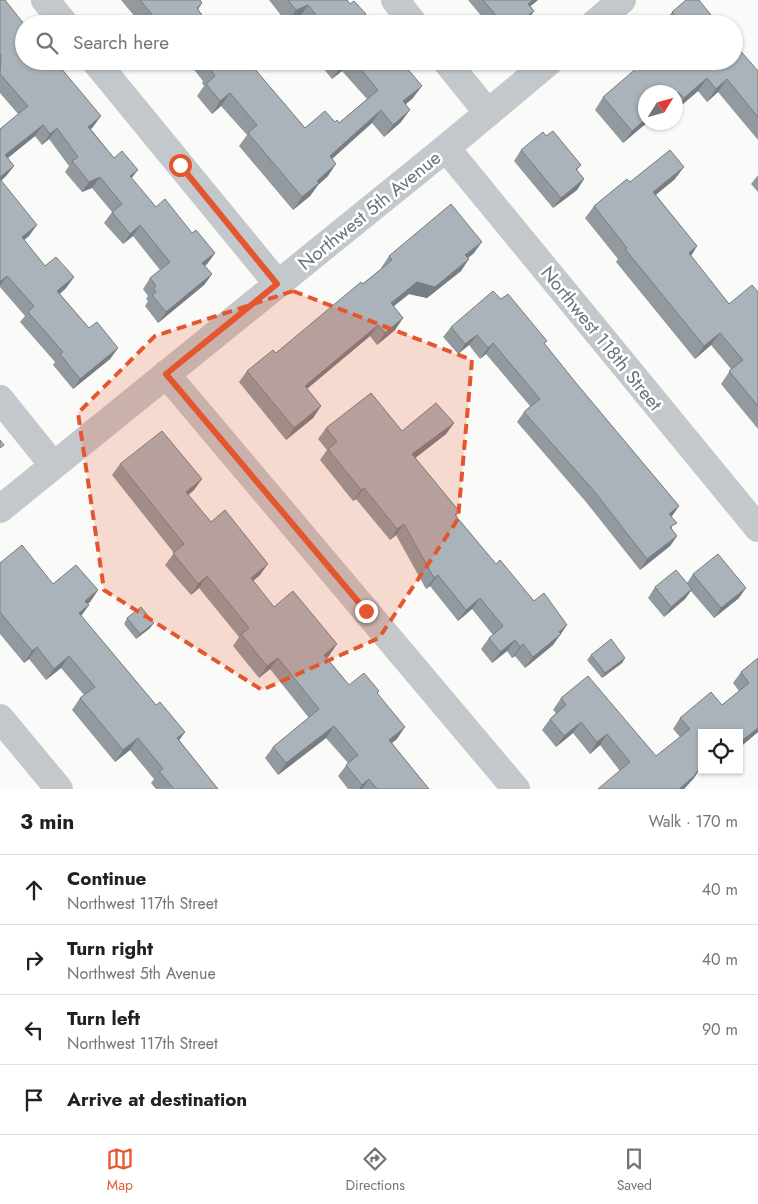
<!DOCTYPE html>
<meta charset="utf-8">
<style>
:root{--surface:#fff;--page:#f6f6f6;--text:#202124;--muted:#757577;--line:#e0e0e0;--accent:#e4572e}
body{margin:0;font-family:Jost,sans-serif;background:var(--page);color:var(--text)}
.controls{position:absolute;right:15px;bottom:15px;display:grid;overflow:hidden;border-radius:0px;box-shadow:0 1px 4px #0004}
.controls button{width:45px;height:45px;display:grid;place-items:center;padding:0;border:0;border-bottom:1px solid var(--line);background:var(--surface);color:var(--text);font:25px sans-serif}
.compass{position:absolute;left:638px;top:85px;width:45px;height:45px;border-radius:50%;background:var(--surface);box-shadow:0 1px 4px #0004;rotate:53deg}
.stop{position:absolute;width:15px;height:15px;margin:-11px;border:4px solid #e4572e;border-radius:50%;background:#fff}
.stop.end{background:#e4572e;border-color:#fff;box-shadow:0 1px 5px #0008}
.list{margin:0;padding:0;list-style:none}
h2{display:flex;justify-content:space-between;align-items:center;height:65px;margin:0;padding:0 20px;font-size:21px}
h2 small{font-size:16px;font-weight:400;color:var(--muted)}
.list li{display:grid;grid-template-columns:32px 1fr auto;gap:15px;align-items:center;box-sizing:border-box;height:70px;padding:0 20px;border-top:1px solid var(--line)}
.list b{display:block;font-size:19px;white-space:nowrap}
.list p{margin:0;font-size:16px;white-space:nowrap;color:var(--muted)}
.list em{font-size:16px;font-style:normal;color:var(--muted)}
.icon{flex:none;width:28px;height:28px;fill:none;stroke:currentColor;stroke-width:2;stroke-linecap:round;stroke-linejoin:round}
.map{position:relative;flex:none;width:758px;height:789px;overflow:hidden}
.search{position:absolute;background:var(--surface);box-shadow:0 1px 4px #0004;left:15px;right:15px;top:15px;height:55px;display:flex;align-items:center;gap:12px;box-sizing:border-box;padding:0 18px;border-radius:28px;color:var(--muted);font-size:19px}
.sheet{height:345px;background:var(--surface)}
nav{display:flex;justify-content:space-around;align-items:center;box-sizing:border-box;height:70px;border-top:1px solid var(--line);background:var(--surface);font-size:14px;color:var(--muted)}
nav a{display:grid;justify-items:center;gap:2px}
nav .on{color:var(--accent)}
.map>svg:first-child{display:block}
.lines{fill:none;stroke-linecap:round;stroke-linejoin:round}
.minor{stroke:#c3c8cc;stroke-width:28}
.wall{fill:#929a9f}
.shaded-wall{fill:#777d82}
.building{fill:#aab3b9;stroke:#777d82}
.route{stroke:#e4572e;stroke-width:6}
.marked{fill:#e4572e;fill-opacity:0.2;stroke:#e4572e;stroke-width:4;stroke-dasharray:10 6;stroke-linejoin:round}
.labels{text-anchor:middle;stroke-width:5;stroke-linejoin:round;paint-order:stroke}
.street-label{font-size:19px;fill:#657683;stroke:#fff}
</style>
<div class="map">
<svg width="758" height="789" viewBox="0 0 758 789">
<rect width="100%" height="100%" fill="#fafaf8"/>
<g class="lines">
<g class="minor">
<path d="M45,0L65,24"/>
<path d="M395,0L414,24"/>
<path d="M594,24L622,0"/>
<path d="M95,61L277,283"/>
<path d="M446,61L488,113"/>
<path d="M446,148L758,528"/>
<path d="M166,374L516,789"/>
<path d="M0,399L53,465"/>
<path d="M0,509L446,148L550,61"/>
<path d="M0,718L59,789"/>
</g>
</g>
<g class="wall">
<path d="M0,0L93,127L91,129L114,158L156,207L192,233L215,253L207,264L205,266L212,274L204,285L158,323L145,306L148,301L146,299L148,296L143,289L150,278L160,270L133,236L123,244L104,223L112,212L92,188L82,192L65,172L69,166L49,139L42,145L35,136L8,158L14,166L6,176L1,180L29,236L24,240L45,266L74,277L66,288L60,294L89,328L118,348L110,359L73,389L53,365L55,362L20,322L25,316L0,287V129L18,114L0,93Z"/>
<path d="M121,0H200L202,3L198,10L208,24H141Z"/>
<path d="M269,0H347L350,4L366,14L364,17L370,24H304L299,18L287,23Z"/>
<path d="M468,0H538L530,6L534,11L527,21L523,24H488Z"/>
<path d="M672,12L711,15L707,21L709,24H663Z"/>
<path d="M187,61H248L305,128L335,122L339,123L367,99L342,71L332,79L317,61H401L413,98L406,104L401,122L384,137L372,123L342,149L332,159L328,176L318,185L310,196L293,210L239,146L247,135L221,106L212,114L197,96L204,86L202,83L203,81Z"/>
<path d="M637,61H734L758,71V140L718,92L707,102L698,91L676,110V92L646,122L623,143L595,110L603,97L640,66Z"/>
<path d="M546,136L581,165L577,170L584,179L577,190L553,208L514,161L521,150Z"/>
<path d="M758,175V192L751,184Z"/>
<path d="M675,179L656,195L697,246L691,256L729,304L758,292V429L721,384L731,369L711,345L695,359L616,262L618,259L585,218L594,206L630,182Z"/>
<path d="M474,253L468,258L461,271L427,298L409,294L393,306L403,318L395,330L377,345L370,336L307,389L321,406L313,418L286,440L239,382L247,371L276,353L382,268H381L389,256Z"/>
<path d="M501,299L544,344L576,383L679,506L672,516V529L677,536L670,546L640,570L586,502L517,422L524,412L530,406L486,354L480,359L469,345L458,354L443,337L451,327Z"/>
<path d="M454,423L446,434L415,458L459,511L456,516L496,564L534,601L567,625L553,645L525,668L515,656L512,658L507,651L492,663L481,649L489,638L493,635L472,609L458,621L430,586L426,589L396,535L390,540L356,499L353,501L320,460L327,450L318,439L326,428L402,431Z"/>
<path d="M120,464L194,490L188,495L211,522L260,575L253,581L274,607L329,656L327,658L349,685L378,693L397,739L392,743L429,789H348L338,776L348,763L326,738L278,775L265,758L273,747L309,718L270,669L259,678L233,646L239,637L199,588L191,595L165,565L174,553L112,475Z"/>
<path d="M0,563L53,584L98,590L90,602L88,604L89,605L81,616L156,705L185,732L179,740L218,789H156L151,783L154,779L130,750L115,762L72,710L80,698L84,695L61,668L46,680L29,659L24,663L0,634Z"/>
<path d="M693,574L739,598L714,618L691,591L685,599L664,617L648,598L655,587L687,583Z"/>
<path d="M127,618L150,628L136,639L124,624Z"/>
<path d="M591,655L625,658L622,663L602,678L587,660Z"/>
<path d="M758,658V732L739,748V733H702L701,767L694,778L684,789H598L620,771L600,745L590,754L573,733L556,747L542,730L550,719L556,713L553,710L561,698L656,756L680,737L673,729L680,718L722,705L739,691L733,683L741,672Z"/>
</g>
<g class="shaded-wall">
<path d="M533,0H538L521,14L528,4Z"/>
<path d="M308,5L299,18L287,23L296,10Z"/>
<path d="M534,11L527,21L523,24H517Z"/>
<path d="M348,61H349L342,71L332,79L341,67Z"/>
<path d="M707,78L698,91L676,110L684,98Z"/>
<path d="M727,79L718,92L707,102L716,89Z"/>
<path d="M422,86L413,98L394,114L403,101Z"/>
<path d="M230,93L221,106L212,114L220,101Z"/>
<path d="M381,110L372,123L321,169L330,156Z"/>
<path d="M410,110L401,122L384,137L393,125Z"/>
<path d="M101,116L93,127L81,137L88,127Z"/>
<path d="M646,119V122H648L623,143L632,131Z"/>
<path d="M43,125L35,136L0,164L5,155Z"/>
<path d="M57,128L49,139L42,145L50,134Z"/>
<path d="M336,164L328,176L318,185L310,196L293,210L302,197L317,181Z"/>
<path d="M14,166L6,176L0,182V177Z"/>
<path d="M684,167L675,179L644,204L653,192Z"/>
<path d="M138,170L130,180V176Z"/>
<path d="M100,177L92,188L82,192L89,182Z"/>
<path d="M584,179L577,190L553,208L561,198Z"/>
<path d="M37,225L29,236L14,248L22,237Z"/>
<path d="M140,225L133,236L123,244L130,234Z"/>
<path d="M482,242L474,253L457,267L465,255Z"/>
<path d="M697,246L689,259V253Z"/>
<path d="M215,253L207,264L195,274L202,263Z"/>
<path d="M469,259L461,271L427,298L409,294L383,315L391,303L417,282Z"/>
<path d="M212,274L204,285L158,323L166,312Z"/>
<path d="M7,276L0,286V282L1,281Z"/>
<path d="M74,277L66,288L50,302L57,291Z"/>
<path d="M403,318L395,330L377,345L385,333Z"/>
<path d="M378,325L370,336L297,397L305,386Z"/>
<path d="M720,333L711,345L695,359L704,346Z"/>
<path d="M477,335L469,345L458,354L465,344Z"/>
<path d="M493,343L486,354L480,359L488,348Z"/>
<path d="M118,348L110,359L73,389L80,379Z"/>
<path d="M321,406L313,418L286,440L294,428Z"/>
<path d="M454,423L446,434L405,466L412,454Z"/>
<path d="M202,479L194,490L178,504L186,492Z"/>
<path d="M364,488L356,499L353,501L361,490Z"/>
<path d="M679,506L672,516L669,514Z"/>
<path d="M404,524L396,535L390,540L397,529Z"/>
<path d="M677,536L670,546L640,570L647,559Z"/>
<path d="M268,564L260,575L243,589L251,578Z"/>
<path d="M438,575L430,586L426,589L434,578Z"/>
<path d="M207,576L199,588L191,595L198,584Z"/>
<path d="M746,588L739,598L714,618L721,608Z"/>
<path d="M692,589L685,599L664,617L671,607Z"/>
<path d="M98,590L90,602L77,612L85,601Z"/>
<path d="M480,598L472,609L458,621L466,610Z"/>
<path d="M89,605L81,616L79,613Z"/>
<path d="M154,623L150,628L136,639L140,634Z"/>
<path d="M567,625L553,645L525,668L533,657L559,632Z"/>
<path d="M515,640L507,651L492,663L500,652Z"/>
<path d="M337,644L329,656L316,666L324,655Z"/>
<path d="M523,644L515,656L512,658L520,647Z"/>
<path d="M37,647L29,659L24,663L32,651Z"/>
<path d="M69,656L61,668L46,680L54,669Z"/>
<path d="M278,658L270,669L259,678L267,666Z"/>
<path d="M625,658L622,663L602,678L605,673Z"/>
<path d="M581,722L573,733L556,747L564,736Z"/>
<path d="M334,726L326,738L278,775L286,763Z"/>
<path d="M405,727L397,739L381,751L389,740Z"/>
<path d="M758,728V732L739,748V743Z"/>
<path d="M185,732L177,743V738Z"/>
<path d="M607,734L600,745L590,754L597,742Z"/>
<path d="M138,738L130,750L115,762L123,750Z"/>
<path d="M701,767L694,778L684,789H679Z"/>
<path d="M369,779L362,789H359L362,785Z"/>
</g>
<g class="building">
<path d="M0,0H5L24,24V61H55L101,116L88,127L114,158L122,151L138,170L130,176L156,207L165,199L192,233L196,230L215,253L202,263L212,274L166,312L152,295L156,292L153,288L156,286L150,278L170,262L140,225L130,234L112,212L122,204L100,177L89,182L72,161L78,157L57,128L50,134L43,125L5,155L14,166L0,177V129L28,106L0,74L1,55L0,54Z"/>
<path d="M140,0H200L202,3L197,8L208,24H160Z"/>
<path d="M288,0H347L350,4L354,1L366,14L363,16L370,24H323L308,5L296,10Z"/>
<path d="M483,0H533L528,4L534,11L517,24H503Z"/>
<path d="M686,0H699L711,15L706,19L709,23L667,24L676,17L672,12Z"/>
<path d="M738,48L758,71V117L727,79L716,89L707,78L684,98L678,92L676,94V92H646V119L632,131L603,97L645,61H734V52Z"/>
<path d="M206,61H248L305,128L325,111L335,122L337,120L339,123L378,90L354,61H401L422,86L403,101L410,110L393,125L381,110L351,137L330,156L336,164L317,181L319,183L302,197L248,133L257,125L230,93L220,101L206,84L215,76L211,70L212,69Z"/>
<path d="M336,61H348L341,67Z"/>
<path d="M553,131L581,165L576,169L584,179L561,198L521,150L543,132L546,136Z"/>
<path d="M670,150L684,167L653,192L697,246L689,253L729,304L752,285L758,292V406L729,371L743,360L720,333L704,346L625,249L627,248L594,206L627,179L630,182Z"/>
<path d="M0,179L37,225L22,237L45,266L56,257L74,277L57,291L89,328L97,322L118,348L80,379L60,354L63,352L28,312L34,306L7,276L1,281L0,280Z"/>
<path d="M451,204L482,242L465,255L469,259L435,287L417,282L391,303L403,318L385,333L378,325L305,386L321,406L294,428L247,371L273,350L276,353L361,282L363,284L392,260L389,256Z"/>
<path d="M493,291L501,299L508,294L547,341L544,343L576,383L679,506L669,514L677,523L670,527L677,536L647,559L594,491L524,412L540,399L493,343L488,348L477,335L465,344L451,327Z"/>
<path d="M371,393L402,431L436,403L454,423L412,454L459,511L455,515L496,564L500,560L534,601L544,593L567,625L559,632L561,634L533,657L523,644L520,647L515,640L500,652L489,638L503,626L480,598L466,610L438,575L434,578L404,524L397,529L364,488L361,490L328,449L337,442L326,428Z"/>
<path d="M162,431L202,479L186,492L211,522L225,510L268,564L251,578L274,607L293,591L337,644L324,655L349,685L364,673L379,691L377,693L405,727L389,740L429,789H377L369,779L362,785L346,765L358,755L334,726L286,763L273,747L319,709L278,658L267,666L241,634L249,628L207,576L198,584L173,553L184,544L120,464Z"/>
<path d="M0,440L4,445L0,448Z"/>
<path d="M22,545L53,584L76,565L98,590L85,601L89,605L79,613L156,705L160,702L185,732L177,738L218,789H174L159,771L163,769L138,738L123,750L80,698L95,687L69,656L54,669L37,647L32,651L0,612V563Z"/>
<path d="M718,554L746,588L721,608L693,574Z"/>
<path d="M676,570L692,589L671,607L655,587Z"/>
<path d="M141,607L154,623L140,634L127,618Z"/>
<path d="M611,639L625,658L605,673L591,655Z"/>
<path d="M758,658V728L739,743V733H702V761L699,764L701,767L693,777L679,789H598L630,762L607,734L597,742L581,722L564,736L550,719L566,705L561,698L588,676L656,756L690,729L680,718L711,692L722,705L749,683L741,672Z"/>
</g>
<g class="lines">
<path class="route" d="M180,165L277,284L166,374L366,611"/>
</g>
<path class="marked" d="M293,291L472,360L458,519L379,638L262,690L104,590L78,413L155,336Z"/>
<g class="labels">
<g class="street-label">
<text transform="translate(369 210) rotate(-39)" y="7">Northwest 5th Avenue</text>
<text transform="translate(602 338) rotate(51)" y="7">Northwest 118th Street</text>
</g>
</g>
</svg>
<div class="controls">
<button><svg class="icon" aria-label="locate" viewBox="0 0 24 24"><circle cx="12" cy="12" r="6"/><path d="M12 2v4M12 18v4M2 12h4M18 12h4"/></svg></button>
</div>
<svg class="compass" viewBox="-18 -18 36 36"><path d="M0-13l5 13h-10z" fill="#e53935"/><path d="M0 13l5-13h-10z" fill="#757577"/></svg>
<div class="stop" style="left:180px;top:165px"></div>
<div class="stop end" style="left:366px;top:611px"></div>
<div class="search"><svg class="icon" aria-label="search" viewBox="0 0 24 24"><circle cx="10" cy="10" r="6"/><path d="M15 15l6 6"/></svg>Search here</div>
</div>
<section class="sheet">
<h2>3 min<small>Walk · 170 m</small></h2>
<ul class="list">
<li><svg class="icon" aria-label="ahead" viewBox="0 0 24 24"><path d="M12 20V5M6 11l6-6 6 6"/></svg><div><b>Continue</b><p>Northwest 117th Street</p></div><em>40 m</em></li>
<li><svg class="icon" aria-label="right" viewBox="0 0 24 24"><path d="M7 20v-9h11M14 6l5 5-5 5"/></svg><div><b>Turn right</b><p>Northwest 5th Avenue</p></div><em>40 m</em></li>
<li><svg class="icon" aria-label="left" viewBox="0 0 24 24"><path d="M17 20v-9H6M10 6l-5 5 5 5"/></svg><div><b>Turn left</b><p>Northwest 117th Street</p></div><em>90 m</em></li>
<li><svg class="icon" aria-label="arrive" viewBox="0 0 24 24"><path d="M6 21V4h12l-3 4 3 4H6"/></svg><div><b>Arrive at destination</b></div></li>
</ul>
</section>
<nav>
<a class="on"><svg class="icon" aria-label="map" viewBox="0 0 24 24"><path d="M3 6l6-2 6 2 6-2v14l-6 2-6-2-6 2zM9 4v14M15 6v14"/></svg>Map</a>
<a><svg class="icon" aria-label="directions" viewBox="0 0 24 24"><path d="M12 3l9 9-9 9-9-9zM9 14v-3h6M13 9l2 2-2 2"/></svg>Directions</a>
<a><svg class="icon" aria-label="saved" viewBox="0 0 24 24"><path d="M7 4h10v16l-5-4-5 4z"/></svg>Saved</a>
</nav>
